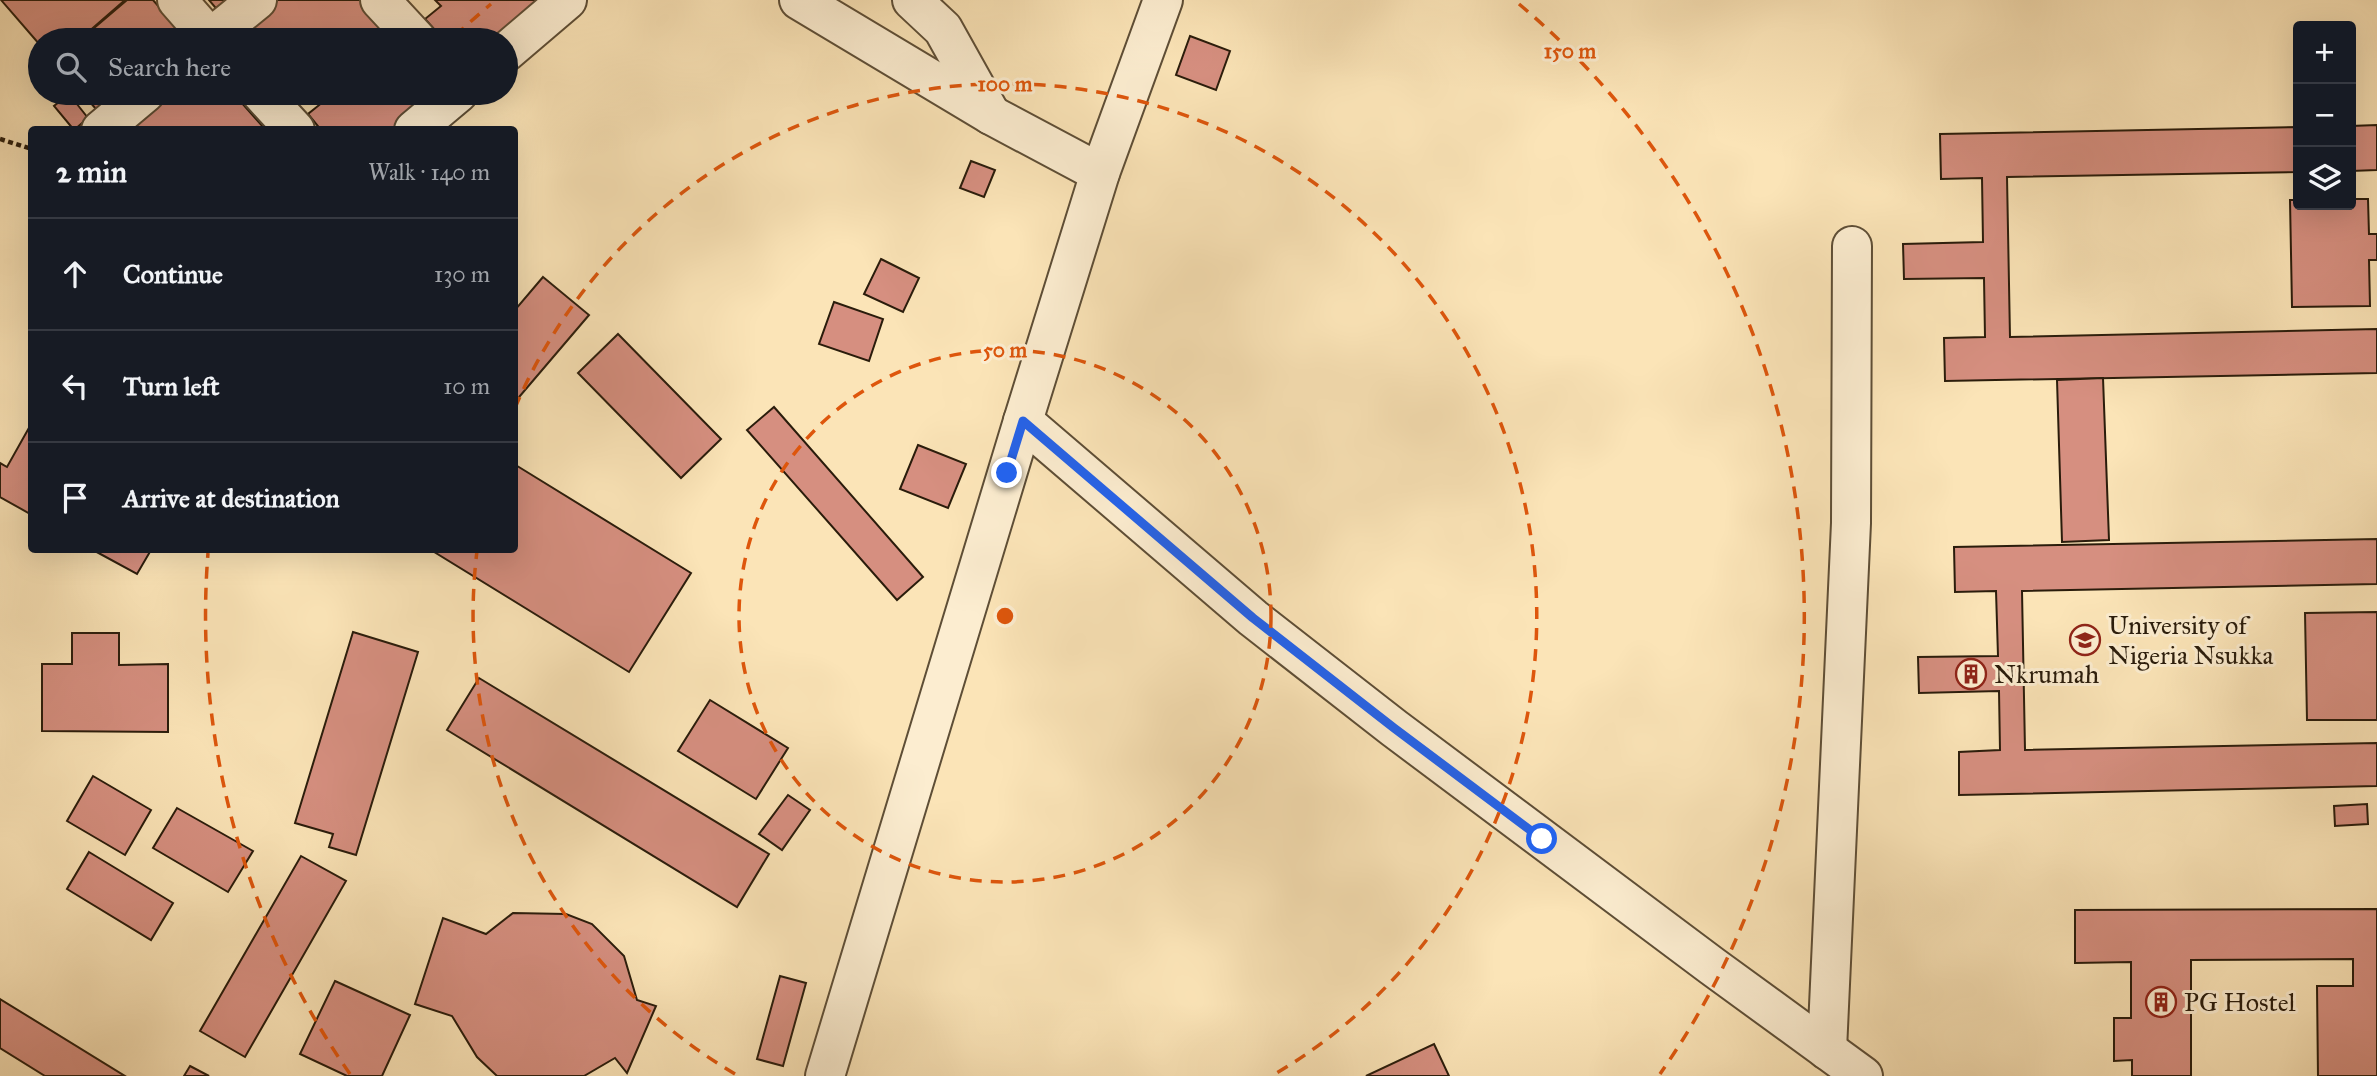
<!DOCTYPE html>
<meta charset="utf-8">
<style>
:root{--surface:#171b24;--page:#20242c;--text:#f1f3f6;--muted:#9ea1a6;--line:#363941}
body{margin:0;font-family:"IM FELL Great Primer",serif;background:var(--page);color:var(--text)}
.controls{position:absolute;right:21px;top:21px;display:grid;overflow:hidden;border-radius:7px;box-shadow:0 7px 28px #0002}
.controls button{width:63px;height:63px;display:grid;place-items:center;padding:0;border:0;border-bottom:2px solid var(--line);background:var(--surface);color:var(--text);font:35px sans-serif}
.stop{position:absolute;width:21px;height:21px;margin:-16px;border:5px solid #2563eb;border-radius:50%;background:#fff}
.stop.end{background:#2563eb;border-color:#fff;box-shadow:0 2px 7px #0008}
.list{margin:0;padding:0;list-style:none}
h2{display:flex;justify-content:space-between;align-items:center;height:91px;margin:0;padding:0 28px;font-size:30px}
h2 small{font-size:23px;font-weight:400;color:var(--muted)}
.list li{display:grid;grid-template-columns:46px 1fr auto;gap:21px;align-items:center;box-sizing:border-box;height:112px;padding:0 28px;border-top:2px solid var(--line)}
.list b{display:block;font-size:26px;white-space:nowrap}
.list em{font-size:23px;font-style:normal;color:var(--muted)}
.icon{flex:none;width:38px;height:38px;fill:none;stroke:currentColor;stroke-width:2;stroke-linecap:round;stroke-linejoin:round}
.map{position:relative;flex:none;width:2377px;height:1076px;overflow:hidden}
.search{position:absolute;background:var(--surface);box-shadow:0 7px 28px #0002;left:28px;top:28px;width:490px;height:77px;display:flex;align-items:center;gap:18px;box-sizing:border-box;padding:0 24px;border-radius:38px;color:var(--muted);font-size:26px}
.panel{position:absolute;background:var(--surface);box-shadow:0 7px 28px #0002;left:28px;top:126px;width:490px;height:427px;border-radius:7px}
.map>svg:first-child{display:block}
.building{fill:#d68f80;stroke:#2a1c0b;stroke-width:2}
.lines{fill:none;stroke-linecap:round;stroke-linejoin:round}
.minor-casing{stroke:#5e4e36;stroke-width:42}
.path{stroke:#2a1c0b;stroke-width:4.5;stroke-dasharray:5 3.5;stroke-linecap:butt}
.minor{stroke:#fcedd0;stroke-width:38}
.route{stroke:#2563eb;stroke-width:9}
.ring{fill:none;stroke:#de560c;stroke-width:3.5;stroke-dasharray:12 9}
.labels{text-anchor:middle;stroke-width:6;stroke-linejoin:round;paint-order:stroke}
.poi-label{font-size:26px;fill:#2a1c0b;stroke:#fcedd0;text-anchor:start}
.centre{fill:#de560c;stroke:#fcedd0;stroke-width:3.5}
.ring-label{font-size:21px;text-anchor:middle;font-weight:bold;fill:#de560c;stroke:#fcedd0;stroke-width:6;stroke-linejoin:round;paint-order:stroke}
</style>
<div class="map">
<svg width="2377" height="1076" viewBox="0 0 2377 1076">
<rect width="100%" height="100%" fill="#fbe4b7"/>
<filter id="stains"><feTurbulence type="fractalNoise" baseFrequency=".00286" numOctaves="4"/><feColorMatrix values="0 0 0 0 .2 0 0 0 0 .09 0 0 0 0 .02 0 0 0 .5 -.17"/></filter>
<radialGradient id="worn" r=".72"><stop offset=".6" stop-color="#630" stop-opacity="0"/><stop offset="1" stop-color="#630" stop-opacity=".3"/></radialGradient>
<g class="building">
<path d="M1,0H125L79,40H63L58,35L52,40H40V45Z"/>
<path d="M127,0H153L188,40H80Z"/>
<path d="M209,0H236L220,13Z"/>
<path d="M274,0H361L383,25L366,40H243L236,32Z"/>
<path d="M435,0H561L506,40H444L425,19L441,6Z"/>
<path d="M384,27L396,40H368Z"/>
<path d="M1190,36L1230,51L1216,90L1176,75Z"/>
<path d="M82,93H132L103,117Z"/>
<path d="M169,93H233L265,129L126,130Z"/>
<path d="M315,93H442L403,130H321L308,114L323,102Z"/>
<path d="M69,94L88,118L74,130L54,106Z"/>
<path d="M2377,125V170L2351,171V126Z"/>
<path d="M2298,127V172L2007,177L2010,337L2377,329V373L1945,381L1944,338L1985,337L1984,278L1904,279L1903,244L1983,242L1982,178L1941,179L1940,134Z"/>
<path d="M971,161L995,170L984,197L960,188Z"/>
<path d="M2351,199H2368L2369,234H2377V260H2369L2370,306L2292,307L2290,200H2298V205H2351Z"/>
<path d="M881,259L919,278L903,312L864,294Z"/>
<path d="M543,277L589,315L514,403V311Z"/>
<path d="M834,302L883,319L869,361L819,344Z"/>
<path d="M618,334L721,439L681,478L578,373Z"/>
<path d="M2103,378L2109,540L2062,542L2057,380Z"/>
<path d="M774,407L923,577L897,600L747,430Z"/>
<path d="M30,426H32V515L0,497V463L7,467Z"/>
<path d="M918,445L966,464L948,508L900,489Z"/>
<path d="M514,464L691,573L629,672L431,550H514Z"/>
<path d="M2377,539V584L2022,591L2025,750L2377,743V786L1959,795V752L2000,750L1999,691L1919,693L1918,657L1998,656L1996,591L1955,592L1954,547Z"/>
<path d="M93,550H151L137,574Z"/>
<path d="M2377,612V720H2307L2305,613Z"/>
<path d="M353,632L418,652L356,855L329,847L333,834L295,823Z"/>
<path d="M72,633H119V665L168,664V732L42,731V664H72Z"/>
<path d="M479,678L769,854L737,907L447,730Z"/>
<path d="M710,700L788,748L756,799L678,751Z"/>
<path d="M93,776L151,810L125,855L67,821Z"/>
<path d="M788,795L810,810L782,850L759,834Z"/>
<path d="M2367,804L2368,824L2335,826L2334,806Z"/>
<path d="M177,808L253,851L228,892L153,848Z"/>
<path d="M89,852L173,903L151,940L67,889Z"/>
<path d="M301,856L346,881L245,1057L200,1031Z"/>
<path d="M2377,909V1076H2318L2317,986H2353V959L2191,960V1076H2132V1060L2114,1061V1018H2131V962L2075,963V910Z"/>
<path d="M513,913L566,914L592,924L624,956L637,1000L656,1006L627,1073L615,1058L584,1076H497L477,1057L452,1016L415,1004L443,918L486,934Z"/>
<path d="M780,976L806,983L783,1066L757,1059Z"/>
<path d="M335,981L410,1015L382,1076H347L300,1054Z"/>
<path d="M0,999L125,1076H45L0,1048Z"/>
<path d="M1434,1044L1449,1076H1366Z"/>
<path d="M190,1066L209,1076H184Z"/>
</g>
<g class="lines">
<g class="minor-casing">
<g id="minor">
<path d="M177,0L212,40"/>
<path d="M380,0L417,40"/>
<path d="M799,0L991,115L1100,173"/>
<path d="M912,0L943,29L991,115"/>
<path d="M208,40L257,0"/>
<path d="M506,52L567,0"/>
<path d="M261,93L295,130"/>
<path d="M101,130L145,93"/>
<path d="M414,130L458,93"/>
<path d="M1023,421L1253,618L1394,728L1712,966L1863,1076"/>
<path d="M1827,1050L1851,523L1852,246"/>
<path d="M825,1076L1023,421L1100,173L1163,0"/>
</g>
</g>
<path class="path" d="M0,139L32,149"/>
<use href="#minor" class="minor"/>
</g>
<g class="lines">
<path class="route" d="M1007,473L1023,421L1253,618L1394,728L1542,839"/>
</g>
<g class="ring">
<circle cx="1005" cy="616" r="266"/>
<path d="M735 1074A532 532 0 0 1 477 551M515 408A532 532 0 1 1 1275 1074"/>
<path d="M350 1074A799 799 0 0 1 208 553M455 36A799 799 0 0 1 491 4M1519 4A799 799 0 0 1 1660 1074"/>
</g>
<defs>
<g id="university-ring" transform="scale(1.575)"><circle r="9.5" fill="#fcedd0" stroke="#8f2418" stroke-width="1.5"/><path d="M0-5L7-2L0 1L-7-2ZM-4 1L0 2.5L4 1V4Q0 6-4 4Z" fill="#8f2418"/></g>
<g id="building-ring" transform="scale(1.575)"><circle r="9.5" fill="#fcedd0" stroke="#8f2418" stroke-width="1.5"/><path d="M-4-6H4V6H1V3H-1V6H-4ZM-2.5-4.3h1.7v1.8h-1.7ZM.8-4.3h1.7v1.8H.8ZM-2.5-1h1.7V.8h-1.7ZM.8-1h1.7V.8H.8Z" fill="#8f2418"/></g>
</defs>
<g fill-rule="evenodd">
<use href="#university-ring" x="2085" y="640"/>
<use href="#building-ring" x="1971" y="674"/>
<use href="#building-ring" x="2161" y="1002"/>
</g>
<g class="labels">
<g class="poi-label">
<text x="2108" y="634">University of<tspan x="2108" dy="30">Nigeria Nsukka</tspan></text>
<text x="1994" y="683">Nkrumah</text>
<text x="2184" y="1011">PG Hostel</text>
</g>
</g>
<circle cx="1005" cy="616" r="10" class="centre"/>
<g class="ring-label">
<text x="1570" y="58">150 m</text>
<text x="1005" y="91">100 m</text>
<text x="1005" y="357">50 m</text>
</g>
<rect width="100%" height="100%" filter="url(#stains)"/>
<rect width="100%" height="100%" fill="url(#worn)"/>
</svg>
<div class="controls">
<button>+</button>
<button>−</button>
<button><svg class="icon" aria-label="layers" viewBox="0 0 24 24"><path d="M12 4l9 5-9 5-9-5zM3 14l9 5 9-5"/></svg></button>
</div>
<div class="stop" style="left:1542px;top:839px"></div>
<div class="stop end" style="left:1007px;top:473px"></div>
<div class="search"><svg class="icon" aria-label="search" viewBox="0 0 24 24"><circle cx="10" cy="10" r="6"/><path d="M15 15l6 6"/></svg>Search here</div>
<section class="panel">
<h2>2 min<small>Walk · 140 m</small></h2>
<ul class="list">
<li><svg class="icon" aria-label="ahead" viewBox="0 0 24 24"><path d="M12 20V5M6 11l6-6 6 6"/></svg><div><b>Continue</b></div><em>130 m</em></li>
<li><svg class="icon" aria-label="left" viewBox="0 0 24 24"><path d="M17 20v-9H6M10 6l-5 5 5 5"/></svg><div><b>Turn left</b></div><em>10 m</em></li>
<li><svg class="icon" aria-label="arrive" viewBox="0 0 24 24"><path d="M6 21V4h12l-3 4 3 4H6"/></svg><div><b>Arrive at destination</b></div></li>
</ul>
</section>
</div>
